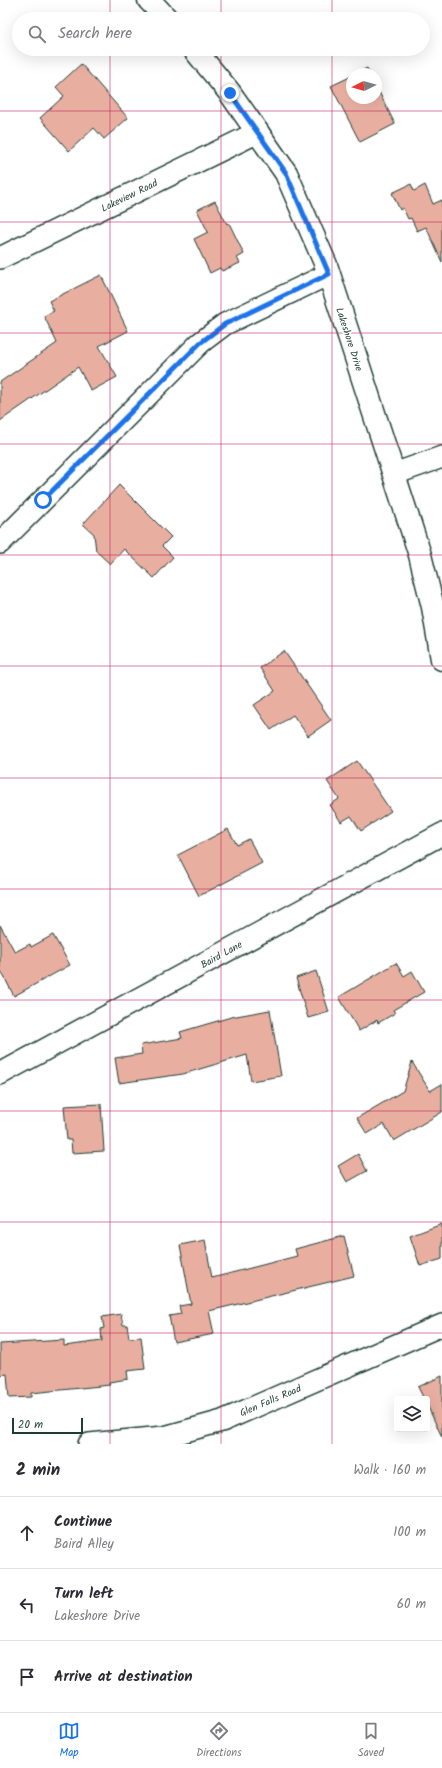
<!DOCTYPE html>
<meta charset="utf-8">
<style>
:root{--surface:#fff;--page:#f2f2f3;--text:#2b2b33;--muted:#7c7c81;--line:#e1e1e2;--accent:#1a73e8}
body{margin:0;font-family:Kalam,sans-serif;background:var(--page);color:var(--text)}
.controls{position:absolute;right:12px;bottom:12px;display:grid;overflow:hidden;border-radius:4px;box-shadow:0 4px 16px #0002}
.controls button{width:36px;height:36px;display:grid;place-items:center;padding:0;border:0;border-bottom:1px solid var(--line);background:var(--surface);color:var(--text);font:20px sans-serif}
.compass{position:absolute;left:346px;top:68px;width:36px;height:36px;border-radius:50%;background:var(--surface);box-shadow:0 4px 16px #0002;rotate:265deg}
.scale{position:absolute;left:12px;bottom:10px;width:71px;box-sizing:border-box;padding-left:4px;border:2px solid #1f3d34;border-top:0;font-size:11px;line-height:14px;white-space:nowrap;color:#1f3d34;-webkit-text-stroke:3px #fff;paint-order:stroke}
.stop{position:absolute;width:12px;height:12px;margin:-9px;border:3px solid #1a73e8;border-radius:50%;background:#fff}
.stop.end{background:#1a73e8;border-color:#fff;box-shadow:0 1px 4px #0008}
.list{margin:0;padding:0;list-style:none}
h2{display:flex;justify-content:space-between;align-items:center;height:52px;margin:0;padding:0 16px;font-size:17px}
h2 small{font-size:13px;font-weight:400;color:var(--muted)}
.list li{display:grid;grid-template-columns:26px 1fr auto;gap:12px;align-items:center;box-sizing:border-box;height:72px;padding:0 16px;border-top:1px solid var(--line)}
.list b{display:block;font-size:15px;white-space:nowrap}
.list p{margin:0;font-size:13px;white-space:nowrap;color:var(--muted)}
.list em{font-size:13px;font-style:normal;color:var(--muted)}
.icon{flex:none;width:22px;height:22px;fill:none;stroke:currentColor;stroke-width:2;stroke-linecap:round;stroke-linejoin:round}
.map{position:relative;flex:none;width:442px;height:1444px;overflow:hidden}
.search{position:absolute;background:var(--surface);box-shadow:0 4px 16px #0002;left:12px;right:12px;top:12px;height:44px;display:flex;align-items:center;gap:10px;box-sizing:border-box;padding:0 14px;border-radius:22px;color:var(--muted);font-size:15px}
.sheet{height:268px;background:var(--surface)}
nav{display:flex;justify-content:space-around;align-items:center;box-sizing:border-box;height:56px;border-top:1px solid var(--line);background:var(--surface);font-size:11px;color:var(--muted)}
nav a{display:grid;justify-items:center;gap:2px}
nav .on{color:var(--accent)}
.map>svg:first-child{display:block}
.building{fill:#e8afa1;stroke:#1f3d34}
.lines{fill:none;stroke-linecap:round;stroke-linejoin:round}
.street-casing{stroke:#1f3d34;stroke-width:24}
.secondary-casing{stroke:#1f3d34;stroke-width:25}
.street{stroke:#fff;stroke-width:21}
.secondary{stroke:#fff;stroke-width:22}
.route{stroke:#1a73e8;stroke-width:5}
.grid{fill:none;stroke:#c2185b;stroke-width:1;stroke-opacity:0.55}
.labels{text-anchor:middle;stroke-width:3;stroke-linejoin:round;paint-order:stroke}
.street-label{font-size:10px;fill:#1f3d34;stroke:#fff}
</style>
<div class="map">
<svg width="442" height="1444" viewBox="0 0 442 1444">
<rect width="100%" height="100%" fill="#fff"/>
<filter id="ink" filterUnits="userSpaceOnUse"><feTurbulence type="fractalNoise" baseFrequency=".025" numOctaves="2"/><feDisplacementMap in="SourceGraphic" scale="8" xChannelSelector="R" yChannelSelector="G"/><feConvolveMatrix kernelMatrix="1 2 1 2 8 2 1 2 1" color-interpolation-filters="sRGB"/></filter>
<g filter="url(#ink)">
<g class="building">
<path d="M81,64L128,118L104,139L94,128L69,151L40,118L64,96L56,87Z"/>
<path d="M367,68L370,74H355Z"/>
<path d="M352,76V98H376V86L395,124L360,142L331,86Z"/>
<path d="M411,184L414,191L425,185L433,204L442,200V262L426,227L417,231L411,218L408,219L403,208L400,210L392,193Z"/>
<path d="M215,201L227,224L229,223L244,254L237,258L240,263L222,271L220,268L210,273L194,239L208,232L197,210Z"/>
<path d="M101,275L128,331L99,346L117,377L91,391L78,367L0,421V382L57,343L44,316L54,311L49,301Z"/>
<path d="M119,485L171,537L162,546L173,557L154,578L124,549L110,564L96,551L94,534L83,524Z"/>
<path d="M284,651L331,720L308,736L293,715L271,730L254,705L275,691L260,668Z"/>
<path d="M357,761L391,811L361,831L351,816L341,822L330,805L339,799L327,781Z"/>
<path d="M228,829L237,845L249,839L262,863L199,896L178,855Z"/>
<path d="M0,925L15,952L30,944L31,947L53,935L70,965L14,996L0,969Z"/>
<path d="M396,963L404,976L412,971L424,992L393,1010L395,1013L378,1023L377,1020L359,1031L339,997Z"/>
<path d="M316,971L329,1012L308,1018L296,978Z"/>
<path d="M270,1010L281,1076L251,1081L247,1055L183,1074L119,1083L115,1058L142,1054L141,1045L182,1038L180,1032L231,1017Z"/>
<path d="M412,1062L430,1091L442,1084V1112L394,1141L384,1124L367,1134L357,1118L403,1091Z"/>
<path d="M101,1104L104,1151L72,1153L71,1140H67L64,1106Z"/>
<path d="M358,1154L367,1171L347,1182L338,1166Z"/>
<path d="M442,1224V1259L420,1266L410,1236Z"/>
<path d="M344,1236L354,1276L209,1311L214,1334L174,1342L169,1316L181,1314L179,1306L191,1304L180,1245L205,1240L212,1278L297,1256L295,1249Z"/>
<path d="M121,1314L123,1325H127L129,1338L141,1337L145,1369L127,1371L128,1379L109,1382L110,1385L31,1393V1397L9,1398L7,1374L0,1375V1344L64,1340V1346L102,1341L101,1329L104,1328L102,1317Z"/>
<path d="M442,1376V1437L427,1405V1399H424L418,1387Z"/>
</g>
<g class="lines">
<g class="street-casing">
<g id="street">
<path d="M0,258L258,132"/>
<path d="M394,474L442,457"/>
<path d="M0,543L200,343L225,324L329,274"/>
<path d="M0,1074L442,834"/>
<path d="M89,1444L164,1437L222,1421L442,1325"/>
</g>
</g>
<g class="secondary-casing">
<g id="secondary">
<path d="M149,0L167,19"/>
<path d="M194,49L230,93L286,173L326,265L420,555L433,607L442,659"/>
</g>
</g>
<use href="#street" class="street"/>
<use href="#secondary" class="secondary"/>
</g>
</g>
<g class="lines" filter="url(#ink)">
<path class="route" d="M43,500L200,343L225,324L329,274L286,173L230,93"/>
</g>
<path class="grid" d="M110,0V19M221,0V19M332,0V19M110,49V1444M221,49V1444M332,49V1444M0,111H442M0,222H442M0,333H442M0,444H442M0,555H442M0,666H442M0,778H442M0,889H442M0,1000H442M0,1111H442M0,1222H442M0,1333H442"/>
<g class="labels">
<g class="street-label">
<text transform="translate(129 195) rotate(-26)" y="4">Lakeview Road</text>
<text transform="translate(350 339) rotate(72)" y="4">Lakeshore Drive</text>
<text transform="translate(221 954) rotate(-29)" y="4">Baird Lane</text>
<text transform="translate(270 1400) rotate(-23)" y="4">Glen Falls Road</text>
</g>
</g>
</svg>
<div class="controls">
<button><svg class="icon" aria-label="layers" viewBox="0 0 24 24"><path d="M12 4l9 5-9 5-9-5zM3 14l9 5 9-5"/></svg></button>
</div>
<svg class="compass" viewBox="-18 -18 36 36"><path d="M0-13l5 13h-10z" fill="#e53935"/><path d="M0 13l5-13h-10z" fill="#7c7c81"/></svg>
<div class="scale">20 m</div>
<div class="stop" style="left:43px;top:500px"></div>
<div class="stop end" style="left:230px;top:93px"></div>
<div class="search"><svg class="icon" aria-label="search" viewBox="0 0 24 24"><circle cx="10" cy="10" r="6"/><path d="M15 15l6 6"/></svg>Search here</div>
</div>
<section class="sheet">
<h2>2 min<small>Walk · 160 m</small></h2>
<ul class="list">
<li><svg class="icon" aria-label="ahead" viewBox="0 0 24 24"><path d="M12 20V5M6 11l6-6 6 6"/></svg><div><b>Continue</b><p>Baird Alley</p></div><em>100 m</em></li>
<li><svg class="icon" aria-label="left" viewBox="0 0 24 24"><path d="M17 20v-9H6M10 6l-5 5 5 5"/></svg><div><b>Turn left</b><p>Lakeshore Drive</p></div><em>60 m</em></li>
<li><svg class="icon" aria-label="arrive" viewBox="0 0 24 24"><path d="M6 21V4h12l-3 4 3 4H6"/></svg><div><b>Arrive at destination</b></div></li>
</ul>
</section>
<nav>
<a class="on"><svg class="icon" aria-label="map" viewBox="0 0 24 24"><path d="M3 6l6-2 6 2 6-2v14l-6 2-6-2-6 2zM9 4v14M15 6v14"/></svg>Map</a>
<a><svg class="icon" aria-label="directions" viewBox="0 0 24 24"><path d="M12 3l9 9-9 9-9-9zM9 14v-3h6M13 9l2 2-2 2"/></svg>Directions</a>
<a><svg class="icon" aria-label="saved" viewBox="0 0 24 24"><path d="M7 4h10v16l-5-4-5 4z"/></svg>Saved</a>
</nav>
